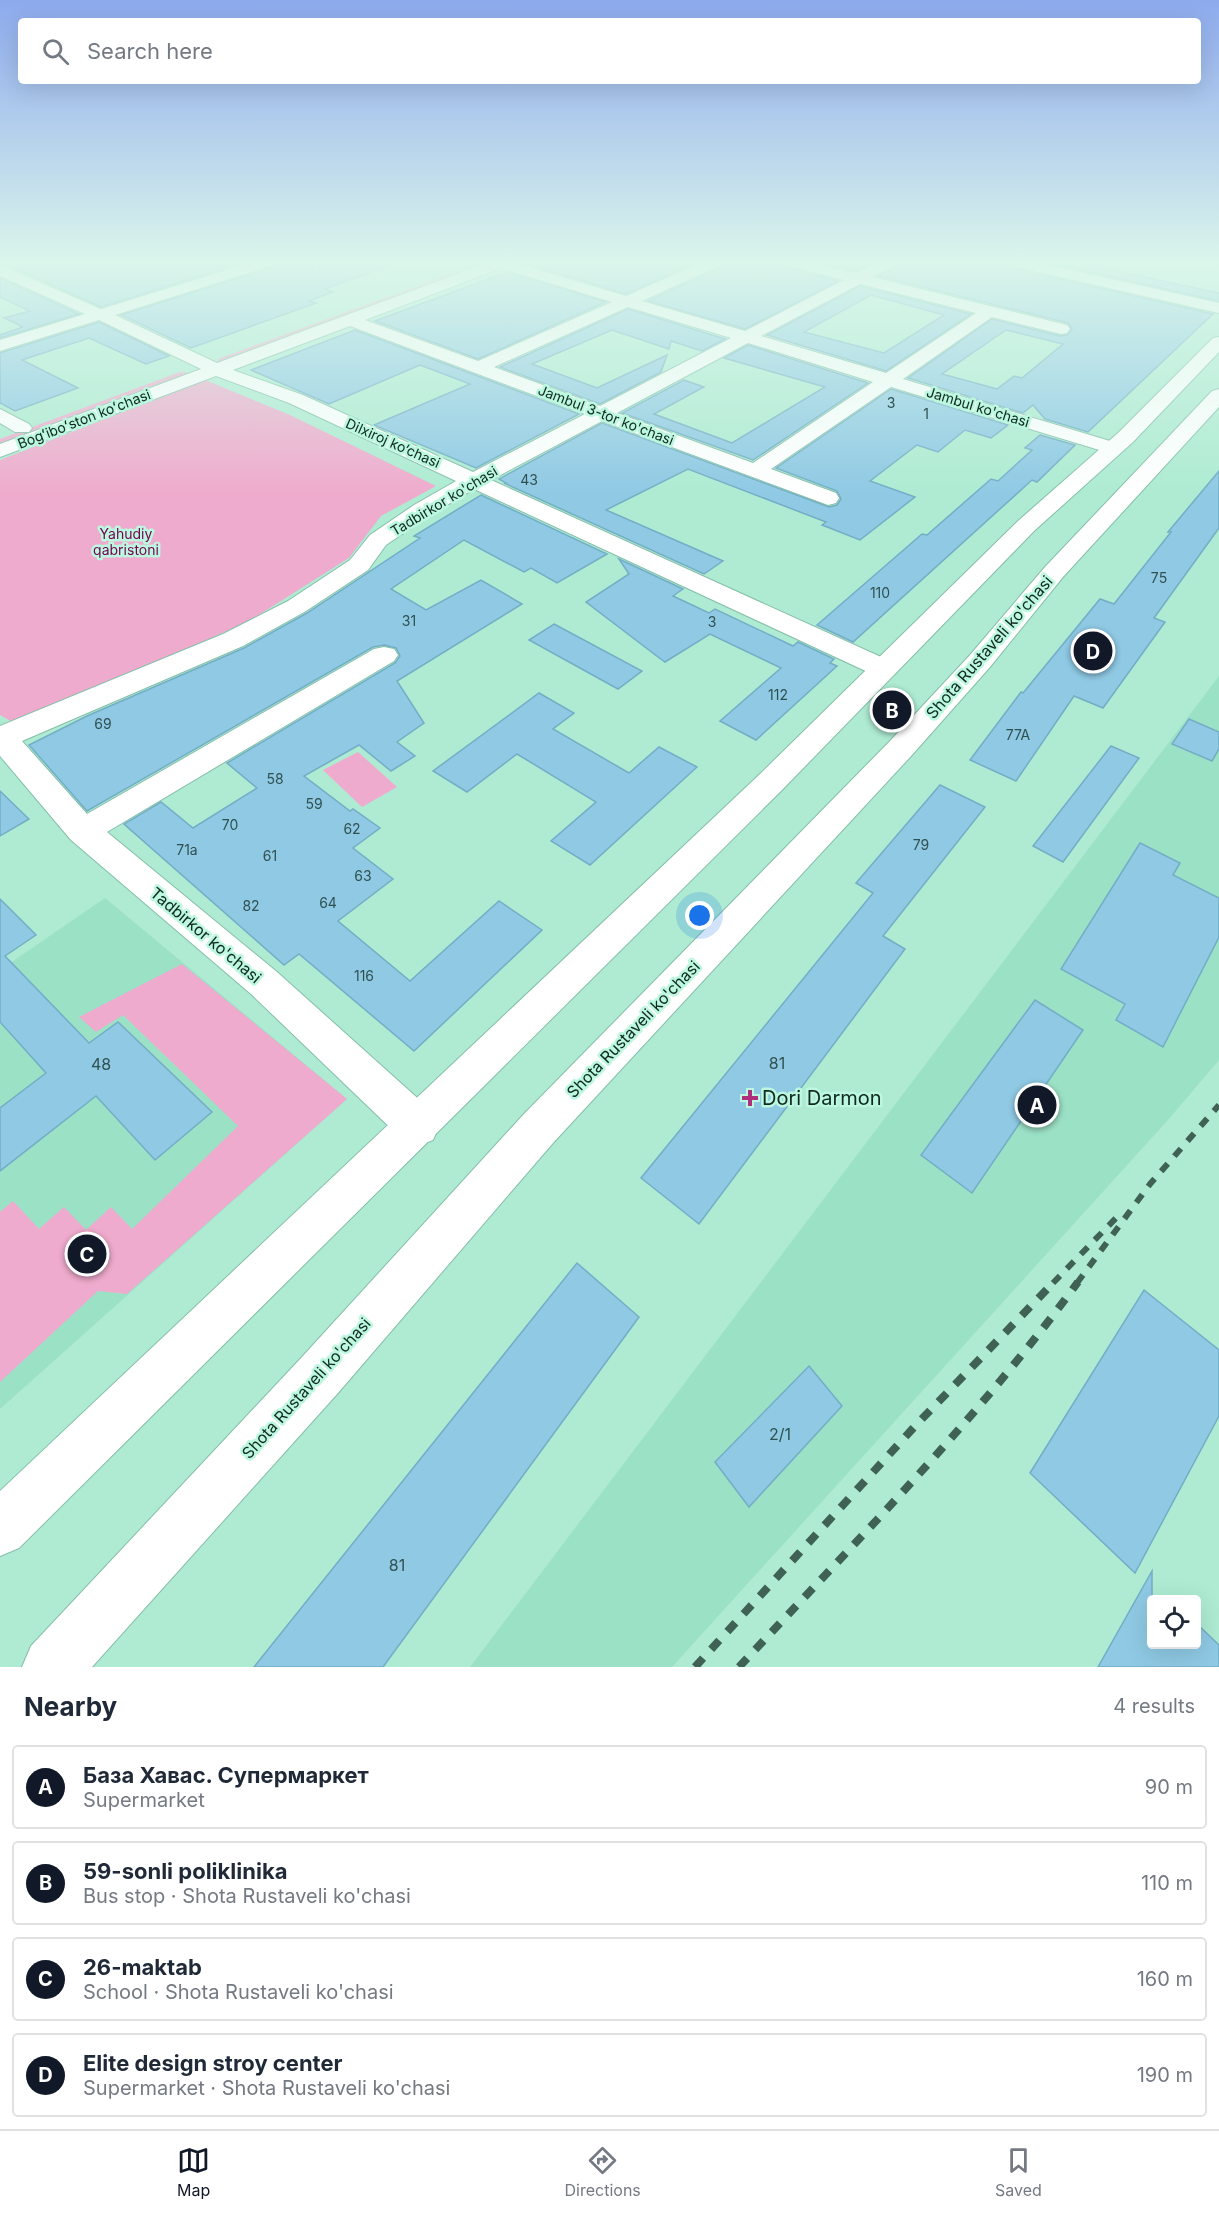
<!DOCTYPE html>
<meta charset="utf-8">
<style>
:root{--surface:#fff;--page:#f6f6f7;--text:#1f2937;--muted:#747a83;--line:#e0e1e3;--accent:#111827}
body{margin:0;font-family:Inter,sans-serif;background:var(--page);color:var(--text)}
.controls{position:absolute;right:18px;bottom:18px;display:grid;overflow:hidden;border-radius:6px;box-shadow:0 6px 24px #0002}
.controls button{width:54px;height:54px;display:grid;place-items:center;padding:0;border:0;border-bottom:2px solid var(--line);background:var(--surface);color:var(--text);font:30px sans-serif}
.you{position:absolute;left:700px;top:916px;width:21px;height:21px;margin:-15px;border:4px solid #fff;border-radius:50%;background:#1a73e8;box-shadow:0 0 0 9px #1a73e833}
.badge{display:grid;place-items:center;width:39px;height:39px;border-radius:50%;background:var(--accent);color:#fff;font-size:20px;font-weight:700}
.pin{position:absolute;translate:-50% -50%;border:3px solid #fff;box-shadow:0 2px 6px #0006}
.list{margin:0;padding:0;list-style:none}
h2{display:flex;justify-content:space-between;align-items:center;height:78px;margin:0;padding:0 24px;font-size:26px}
h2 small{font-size:20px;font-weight:400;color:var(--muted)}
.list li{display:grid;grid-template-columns:39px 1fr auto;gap:18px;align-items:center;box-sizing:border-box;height:84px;margin:0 12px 12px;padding:0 12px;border:2px solid var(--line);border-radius:6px}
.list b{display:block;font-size:22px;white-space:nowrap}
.list p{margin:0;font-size:20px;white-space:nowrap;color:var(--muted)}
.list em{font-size:20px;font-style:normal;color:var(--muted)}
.icon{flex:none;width:33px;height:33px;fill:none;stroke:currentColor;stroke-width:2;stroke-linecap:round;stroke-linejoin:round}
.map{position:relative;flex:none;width:1219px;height:1667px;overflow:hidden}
.search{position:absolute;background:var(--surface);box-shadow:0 6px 24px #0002;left:18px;right:18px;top:18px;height:66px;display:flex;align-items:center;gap:15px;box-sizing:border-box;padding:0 21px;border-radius:6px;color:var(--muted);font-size:22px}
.sheet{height:462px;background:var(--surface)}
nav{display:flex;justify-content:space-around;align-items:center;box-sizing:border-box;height:84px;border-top:2px solid var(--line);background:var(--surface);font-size:16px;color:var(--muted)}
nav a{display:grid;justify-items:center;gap:3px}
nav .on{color:var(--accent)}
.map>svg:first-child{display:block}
.built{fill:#9be1c6}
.green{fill:#efabcd}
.building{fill:#8fc9e4;stroke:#73adc6;stroke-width:1.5;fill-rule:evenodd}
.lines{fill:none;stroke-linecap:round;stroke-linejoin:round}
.minor-casing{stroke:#84bfa8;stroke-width:2}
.major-casing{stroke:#84bfa8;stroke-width:2}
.minor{fill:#fff;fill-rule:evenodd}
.major{fill:#fff;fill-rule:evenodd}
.rail-far1{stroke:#3f6254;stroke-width:6;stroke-dasharray:10 10;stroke-linecap:butt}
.rail{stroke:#3f6254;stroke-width:8;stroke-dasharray:12 12;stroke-linecap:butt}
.poi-dot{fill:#af2f7d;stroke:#bbf8df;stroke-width:2}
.labels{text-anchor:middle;stroke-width:5;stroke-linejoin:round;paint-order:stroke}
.number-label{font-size:14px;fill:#305151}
.far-street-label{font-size:14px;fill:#112920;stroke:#bbf8df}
.far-park-label{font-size:14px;fill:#76004f;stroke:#bbf8df}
.street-label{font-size:16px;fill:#112920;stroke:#bbf8df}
.near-number-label{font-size:16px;fill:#305151}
.near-poi-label{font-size:20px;fill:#112920;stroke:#bbf8df;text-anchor:start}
</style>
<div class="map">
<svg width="1219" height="1667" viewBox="0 0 1219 1667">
<rect width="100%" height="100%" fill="#aeebd2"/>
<g class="built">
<path d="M1219,676V1060L1168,1120L672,1667H470Z"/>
<path d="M105,898L347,1099L0,1409V970Z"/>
</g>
<g class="green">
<path d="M480,263H486L487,265L225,363L218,362V359Z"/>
<path d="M180,372L189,373V375L0,447V439Z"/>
<path d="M205,380L290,415L436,486L381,516L349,558L251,620L18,725L0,715V460Z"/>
<path d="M358,752L397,787L362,807L323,770Z"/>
<path d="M182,964L347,1099L127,1294L98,1291L0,1382V1212L13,1201L39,1229L64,1207L86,1230L111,1207L132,1229L238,1126L123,1015L96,1032L79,1017Z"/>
</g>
<g class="building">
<path d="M0,262H246L101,307Z"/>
<path d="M278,262H294L319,270L320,262H393L394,264L325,289L333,292L309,301L316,303L191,348L121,315L274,267Z"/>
<path d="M535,262H563L575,266L586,262H698L626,294L528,264Z"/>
<path d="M724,262H783L786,267L838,281L745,329L648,301L721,267Z"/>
<path d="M818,262H874L856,271Z"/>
<path d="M899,262H1006L1016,269L1213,314L1088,432L1045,419L1033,405L1023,413L908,378L992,319L1060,336L1067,335L1072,329L1068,323L878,276L896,267ZM1006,330L1063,344L1022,378L1014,376L997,389L942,374Z"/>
<path d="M1044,262H1074L1219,293V301Z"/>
<path d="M507,272L606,302L478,359L375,321Z"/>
<path d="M0,278L79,314L0,338V335L23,327L4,318L30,311L0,297Z"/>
<path d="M860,286L971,314L886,371L767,335ZM871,295L944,315L884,353L804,332Z"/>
<path d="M628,309L725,339L702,351L671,341L669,349L612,330L532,364L597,388L667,355L661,372L600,404L500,367Z"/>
<path d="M99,322L169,356L146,364L89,338L22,360L78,388L15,411L0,403V353Z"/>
<path d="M355,330L579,414L476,468L374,425L470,384L420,365L329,404L251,370Z"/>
<path d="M748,345L868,383L753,460L622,413L684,380L704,387L654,414L732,443L825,387L724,358Z"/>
<path d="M891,389L1008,425L991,438L965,430L938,452L917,445L870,481L915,497L860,540L822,525L826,522L688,469L606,510L723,561L704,574L504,483H506L499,479L602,423L829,507L837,505L841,499L837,491L776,468Z"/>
<path d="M1040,435L1075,445L1037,482L1032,480L853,642L817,625L922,534L927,535L991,479L998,481L1032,450L1025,448Z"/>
<path d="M1219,471V528L1154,618L1165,622L1103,708L1074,696L1016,781L970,760L1021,692L1023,693L1100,599L1114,604L1171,532H1168Z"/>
<path d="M481,495L607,554L557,583L531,568L524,572L464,540L391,589L426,610L481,580L522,604L397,681L424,723L397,742L415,756L391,771L359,745L304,776L350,811L353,809L380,828L353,848L393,879L338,921L410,981L499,901L542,930L414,1051L299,954L284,965L124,824L161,802L193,828L257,788L227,763L395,663L400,656L396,648L384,645L373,647L87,811L29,745L87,716L244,648L307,613L420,538L414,536Z"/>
<path d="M619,559L683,589L673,596L709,613L715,609L793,646L798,642L834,659L830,663L837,666L756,740L720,721L781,668L710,634L665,662L658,657L586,602L629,574Z"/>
<path d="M554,624L642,671L618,689L529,640Z"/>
<path d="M539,693L574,713L553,729L629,773L659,747L697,767L590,865L551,841L596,802L517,754L467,792L433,771Z"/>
<path d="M1189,719L1219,732V749L1212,761L1172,744Z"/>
<path d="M1111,746L1139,758L1063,862L1033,846Z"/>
<path d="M940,785L985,807L883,936L905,949L699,1224L641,1178L873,893L856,883Z"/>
<path d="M0,791L29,819L0,836Z"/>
<path d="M1140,843L1180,863L1173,875L1219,898V937L1163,1047L1116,1020L1125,1004L1061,969Z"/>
<path d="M0,899L36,935L5,956L89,1043L118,1022L212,1112L155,1160L96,1096L0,1171V1108L46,1073L0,1022Z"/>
<path d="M1035,1000L1083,1030L972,1193L921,1155Z"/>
<path d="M577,1263L639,1317L383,1667H254Z"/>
<path d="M1144,1290L1219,1350V1416L1135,1573L1030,1473Z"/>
<path d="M809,1366L842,1406L749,1507L715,1462Z"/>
<path d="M1152,1571V1644H1197V1624L1219,1645V1667H1098Z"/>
</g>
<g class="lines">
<g class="minor-casing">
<g id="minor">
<path d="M253,262H276L273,265L115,315L217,363L490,262H512L626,296L703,262H722L720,265L642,301L745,331L844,280L787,265L785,262H809L856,273L879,262H897L895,265L872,277L1067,325L1070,329L1067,333L1061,334L992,317L903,379L1120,444L1123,448L1120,452L1113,454L1106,452L891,387L771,469L836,493L839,498L836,503L828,505L602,421L491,480L892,662L896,668L892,674L882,677L872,674L474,489L430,515L386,545L368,570L306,611L243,646L22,741L87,814L374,649L384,647L394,649L398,655L394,661L107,832L277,972L433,1112L439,1126L433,1140L418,1146L403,1140L251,994L71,840L0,756V726L223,634L288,601L350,560L370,535L414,505L456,481L289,403L216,376L0,457V444L201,369L99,320L0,351V340L85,314L0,276V265L101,309ZM501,268L612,302L478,361L365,320ZM860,284L976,313L886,373L761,336ZM628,307L731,338L600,406L494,367ZM350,326L585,414L473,472L303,395L233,370ZM748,343L873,382L753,463L617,413Z"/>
<path d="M1008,262H1035L1219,303V313L1016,267Z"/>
<path d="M0,409L29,424L32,428L29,432H15L0,423Z"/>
</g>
</g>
<g class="major-casing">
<g id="major">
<path d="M1219,337V352L1133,442L1034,531L782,790L19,1548L0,1556V1491L760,774L1018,521L1118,433L1213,338Z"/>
<path d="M1219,389V407L1063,577L990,667L912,755L553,1143L338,1393L92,1667H22L31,1646L302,1357L523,1115L890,741L970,655L1045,567L1212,391Z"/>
</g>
</g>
<use href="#minor" class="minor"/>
<use href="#major" class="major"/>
<g class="rail-far1">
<path d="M1053,1283L1116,1218"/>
<path d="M1077,1283L1150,1184L1219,1105"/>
</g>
<g class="rail">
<path d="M695,1667L917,1424L1054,1282"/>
<path d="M739,1667C855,1542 977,1420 1078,1282"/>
</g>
</g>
<linearGradient id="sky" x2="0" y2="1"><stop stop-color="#8daaed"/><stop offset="0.53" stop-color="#dbf6eb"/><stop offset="1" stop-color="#dbf6eb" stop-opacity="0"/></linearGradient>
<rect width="1219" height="495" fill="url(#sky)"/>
<path class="poi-dot" d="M747 1089h6v6h6v6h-6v6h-6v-6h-6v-6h6z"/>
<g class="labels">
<g class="number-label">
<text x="891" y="408">3</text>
<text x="926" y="419">1</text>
<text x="529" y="485">43</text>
<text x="1159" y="583">75</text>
<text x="880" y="598">110</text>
<text x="409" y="626">31</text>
<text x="712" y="627">3</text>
<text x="778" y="700">112</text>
<text x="103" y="729">69</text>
<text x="1018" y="740">77А</text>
<text x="275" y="784">58</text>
<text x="314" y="809">59</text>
<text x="230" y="830">70</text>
<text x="352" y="834">62</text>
<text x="921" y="850">79</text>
<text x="187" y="855">71a</text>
<text x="270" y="861">61</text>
<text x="363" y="881">63</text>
<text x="328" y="908">64</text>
<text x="251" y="911">82</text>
<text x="364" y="981">116</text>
</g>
<g class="far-street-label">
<text transform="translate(978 407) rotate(17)" y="5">Jambul ko'chasi</text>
<text transform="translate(606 415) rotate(21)" y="5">Jambul 3-tor ko'chasi</text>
<text transform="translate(84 419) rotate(-21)" y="5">Bogʻiboʻston koʻchasi</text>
<text transform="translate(393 443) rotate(24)" y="5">Dilxiroj ko‘chasi</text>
<text transform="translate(444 501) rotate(-31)" y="5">Tadbirkor ko'chasi</text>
</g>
<g class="far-park-label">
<text x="126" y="539">Yahudiy<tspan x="126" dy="16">qabristoni</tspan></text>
</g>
<g class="street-label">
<text transform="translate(989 647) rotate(-49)" y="6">Shota Rustaveli ko'chasi</text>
<text transform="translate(206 935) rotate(40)" y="6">Tadbirkor ko'chasi</text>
<text transform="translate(633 1029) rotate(-46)" y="6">Shota Rustaveli ko'chasi</text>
<text transform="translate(306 1388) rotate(-48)" y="6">Shota Rustaveli ko'chasi</text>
</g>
<g class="near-number-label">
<text x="777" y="1069">81</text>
<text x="101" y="1070">48</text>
<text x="780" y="1440">2/1</text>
<text x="397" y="1571">81</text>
</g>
<g class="near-poi-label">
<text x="762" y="1105">Dori Darmon</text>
</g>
</g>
</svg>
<div class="controls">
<button><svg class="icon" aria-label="locate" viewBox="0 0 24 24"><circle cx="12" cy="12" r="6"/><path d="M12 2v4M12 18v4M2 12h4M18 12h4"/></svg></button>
</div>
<div class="you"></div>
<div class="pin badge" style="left:1037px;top:1105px">A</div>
<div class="pin badge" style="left:892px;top:710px">B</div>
<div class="pin badge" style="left:87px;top:1254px">C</div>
<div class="pin badge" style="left:1093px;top:651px">D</div>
<div class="search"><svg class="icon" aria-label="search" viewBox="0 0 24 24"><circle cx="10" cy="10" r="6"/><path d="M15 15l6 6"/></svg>Search here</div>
</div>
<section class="sheet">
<h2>Nearby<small>4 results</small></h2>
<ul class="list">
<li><span class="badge">A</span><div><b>База Хавас. Супермаркет</b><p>Supermarket</p></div><em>90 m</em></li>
<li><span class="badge">B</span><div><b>59-sonli poliklinika</b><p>Bus stop · Shota Rustaveli ko'chasi</p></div><em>110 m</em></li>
<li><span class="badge">C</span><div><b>26-maktab</b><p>School · Shota Rustaveli ko'chasi</p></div><em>160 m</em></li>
<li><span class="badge">D</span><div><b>Elite design stroy center</b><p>Supermarket · Shota Rustaveli ko'chasi</p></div><em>190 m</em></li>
</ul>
</section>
<nav>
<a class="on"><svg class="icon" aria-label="map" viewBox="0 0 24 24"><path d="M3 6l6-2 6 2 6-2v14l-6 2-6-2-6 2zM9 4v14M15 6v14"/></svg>Map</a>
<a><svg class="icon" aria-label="directions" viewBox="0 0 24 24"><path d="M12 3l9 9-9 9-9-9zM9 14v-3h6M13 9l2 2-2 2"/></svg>Directions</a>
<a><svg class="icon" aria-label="saved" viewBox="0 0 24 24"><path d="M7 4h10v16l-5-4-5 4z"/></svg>Saved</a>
</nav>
